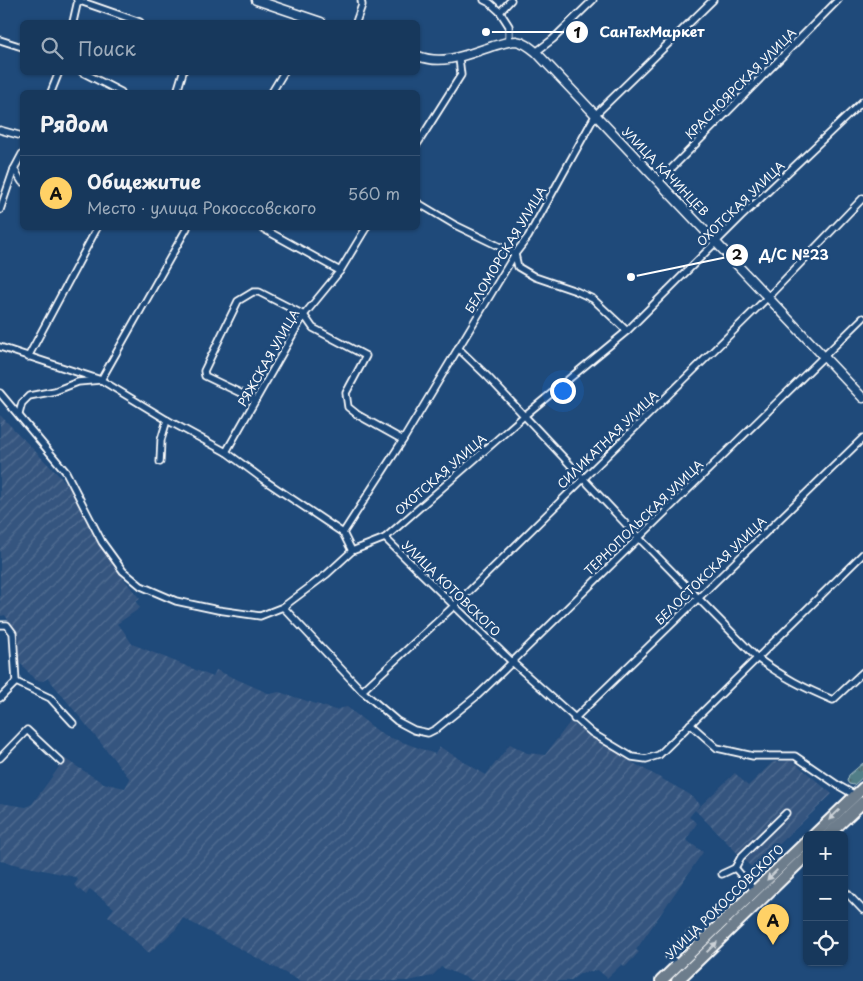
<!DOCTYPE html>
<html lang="ru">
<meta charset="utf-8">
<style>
:root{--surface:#17385c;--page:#203f62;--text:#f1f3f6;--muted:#9eacbb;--line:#365272;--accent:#ffd166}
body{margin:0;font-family:"Playpen Sans",sans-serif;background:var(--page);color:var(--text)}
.controls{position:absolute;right:15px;bottom:15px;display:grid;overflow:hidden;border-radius:8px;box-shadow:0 1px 4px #0004}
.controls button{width:45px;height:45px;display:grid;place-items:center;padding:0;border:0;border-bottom:1px solid var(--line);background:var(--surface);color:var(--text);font:25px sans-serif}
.you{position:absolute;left:562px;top:390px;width:18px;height:18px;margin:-12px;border:4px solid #fff;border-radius:50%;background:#1a73e8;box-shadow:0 0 0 8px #1a73e833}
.badge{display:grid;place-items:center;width:32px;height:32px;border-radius:50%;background:var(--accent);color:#111;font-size:16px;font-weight:700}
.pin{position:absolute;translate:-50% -41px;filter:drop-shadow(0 1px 2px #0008)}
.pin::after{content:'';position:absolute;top:26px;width:18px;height:15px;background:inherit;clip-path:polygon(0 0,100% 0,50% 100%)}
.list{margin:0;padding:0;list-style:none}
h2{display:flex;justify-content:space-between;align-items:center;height:65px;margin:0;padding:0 20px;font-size:21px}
h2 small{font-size:16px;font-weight:400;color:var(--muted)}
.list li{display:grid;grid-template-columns:32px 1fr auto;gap:15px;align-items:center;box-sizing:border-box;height:75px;padding:0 20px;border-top:1px solid var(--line)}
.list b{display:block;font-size:19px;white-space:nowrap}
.list p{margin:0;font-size:16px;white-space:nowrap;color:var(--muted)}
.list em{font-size:16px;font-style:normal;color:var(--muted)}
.icon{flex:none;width:28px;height:28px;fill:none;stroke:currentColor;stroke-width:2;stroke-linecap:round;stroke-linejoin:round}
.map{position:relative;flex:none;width:863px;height:981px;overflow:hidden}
.search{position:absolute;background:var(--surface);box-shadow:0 1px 4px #0004;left:20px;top:20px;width:400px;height:55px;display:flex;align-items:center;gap:12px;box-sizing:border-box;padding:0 18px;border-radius:8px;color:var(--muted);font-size:19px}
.panel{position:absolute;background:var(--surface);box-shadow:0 1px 4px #0004;left:20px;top:90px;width:400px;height:140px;border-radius:8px}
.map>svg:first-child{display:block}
.industrial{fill:url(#industrial-furrows)}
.grass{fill:url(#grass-tufts);stroke:#a8bec3}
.forest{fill:url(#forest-crowns);stroke:#a8bec3}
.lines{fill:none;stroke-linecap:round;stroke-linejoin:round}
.street-casing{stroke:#fff;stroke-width:9}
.secondary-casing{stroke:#fff;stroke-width:11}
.highway-casing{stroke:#fff;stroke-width:14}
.street{stroke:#1f4a7a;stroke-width:5.5}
.secondary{stroke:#1f4a7a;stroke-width:8}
.highway{stroke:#6d7d8c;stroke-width:10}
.oneway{fill:#ccd2d7}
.labels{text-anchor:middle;stroke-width:5;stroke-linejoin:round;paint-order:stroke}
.street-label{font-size:12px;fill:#fff;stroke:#1f4a7a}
.leader{fill:none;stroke:#fff;stroke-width:2}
.callout-dot{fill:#fff;stroke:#1f4a7a;stroke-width:2}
.mark-label{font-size:15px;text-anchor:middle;font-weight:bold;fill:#111}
.callout-label{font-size:14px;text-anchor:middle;font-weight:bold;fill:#fff;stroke:#1f4a7a;stroke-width:5;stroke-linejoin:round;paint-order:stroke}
</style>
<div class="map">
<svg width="863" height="981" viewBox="0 0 863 981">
<defs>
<pattern id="industrial-furrows" width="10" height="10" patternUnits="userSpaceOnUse" patternTransform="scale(1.25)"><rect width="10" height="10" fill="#35557f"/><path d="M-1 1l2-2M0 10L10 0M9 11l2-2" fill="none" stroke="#536e92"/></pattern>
<pattern id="grass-tufts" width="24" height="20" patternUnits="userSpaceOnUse" patternTransform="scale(1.25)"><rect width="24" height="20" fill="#517e87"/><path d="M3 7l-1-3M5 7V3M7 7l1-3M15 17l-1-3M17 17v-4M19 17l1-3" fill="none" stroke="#4e656a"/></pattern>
<pattern id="forest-crowns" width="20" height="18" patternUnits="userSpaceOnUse" patternTransform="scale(1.25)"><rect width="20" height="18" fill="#517e87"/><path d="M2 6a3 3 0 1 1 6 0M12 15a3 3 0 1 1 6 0" fill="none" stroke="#4e656a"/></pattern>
</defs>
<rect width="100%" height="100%" fill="#1f4a7a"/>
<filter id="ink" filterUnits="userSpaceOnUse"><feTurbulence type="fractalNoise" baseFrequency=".02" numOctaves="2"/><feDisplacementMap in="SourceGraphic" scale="10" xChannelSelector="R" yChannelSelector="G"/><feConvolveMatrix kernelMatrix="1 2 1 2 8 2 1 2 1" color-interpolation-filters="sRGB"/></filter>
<g filter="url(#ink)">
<path class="industrial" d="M0,415L70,487L116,569L140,599L136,602L140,608L117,624L123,630L132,644L213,677L216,670L270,694L279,692L335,710L347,707L383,735L435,754L440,747L486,775L510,744L527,753L545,755L570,722L628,760L689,794L700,804L696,810L735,773L748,786L773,762L793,761L832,794L753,869L695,810L689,817L697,823L686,840L703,852L636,950L639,952L625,967L622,964L607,978L598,970L581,973L570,981H474L441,967L432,976L408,981H300L183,918L176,929L149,953L108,916L114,908L90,889L86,895L74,885L78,880L76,877L0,861V803L26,807L32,804L65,759L103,783L125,788L130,779L48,678L43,681L35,680L16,658L18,636L5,615L0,616Z"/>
<path class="grass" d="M863,763V777L854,785L849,784L847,781L849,775Z"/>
<path class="forest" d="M690,929L694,931L693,936L689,941V947L685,949L679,944L678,939Z"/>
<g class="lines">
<g class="street-casing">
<g id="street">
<path d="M77,0L140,22"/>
<path d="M484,0L490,3L500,12"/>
<path d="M73,22L78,0"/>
<path d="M356,22L362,5L361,0"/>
<path d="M0,40L22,47"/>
<path d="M509,41V26L500,12L511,0"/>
<path d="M536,52L553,39L593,0"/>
<path d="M82,72L121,92"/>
<path d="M51,92L59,72"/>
<path d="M177,92L183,72"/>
<path d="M272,92L284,72"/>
<path d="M0,130L22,136"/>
<path d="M418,143L461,75L459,58"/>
<path d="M14,169L22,182"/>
<path d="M658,182L838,0"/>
<path d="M418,203L455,225L515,254L518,267L535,277L576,291L593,299L627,331"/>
<path d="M0,210L14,169L22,154"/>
<path d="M262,228L340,271"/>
<path d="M0,347L101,380L167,420L226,452L264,480L343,533L352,551"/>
<path d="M458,348L488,377L639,538L757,658C783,677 804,688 833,700L863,672"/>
<path d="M28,357L97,228"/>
<path d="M0,393L66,472L102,542L123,571L141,586L176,601L218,610L260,616L283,607L327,574L352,551L385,538L524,416L627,331L741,217L863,101"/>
<path d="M255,400L205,376L204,371L238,301L253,292H259L304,315L313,328L366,356L346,393L348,407L358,415L403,440"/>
<path d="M19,414L22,403L29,396L55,391L78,382L101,380L187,228"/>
<path d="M226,452L304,315L340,271L366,228"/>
<path d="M160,462L161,440L167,420"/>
<path d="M343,533L403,440L515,254L528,237L596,114L713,0"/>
<path d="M385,538L511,661L592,733L632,757L646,759L659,755L863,554"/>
<path d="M283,607L362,691L397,721L414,730L428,733L436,729L478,695L501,673L863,318"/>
<path d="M0,625H7L13,633L16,682"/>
<path d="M16,682L50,698L73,723"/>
<path d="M362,691L454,606L767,298L863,198"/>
<path d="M0,698L16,682"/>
<path d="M574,719L863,438"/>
<path d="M690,724L717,748L753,756H795L839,786L855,795"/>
<path d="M0,758L27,730L61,762"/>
<path d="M735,868L741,857L786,813"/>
<path d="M722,874L735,868L755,891"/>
<path d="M844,890L863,910"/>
<path d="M669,956L678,965"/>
</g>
</g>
<g class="secondary-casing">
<g id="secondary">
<path d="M256,0L321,22"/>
<path d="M418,56C444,66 468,54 493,46C501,44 508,41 516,41C524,42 530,47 536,52L863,398"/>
</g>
</g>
<g class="highway-casing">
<g id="highway">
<path d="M814,835L863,788"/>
<path d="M828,835L863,802"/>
<path d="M661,981L807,841"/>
<path d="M677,981L807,855"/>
</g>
</g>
<use href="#street" class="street"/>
<use href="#secondary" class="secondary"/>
<use href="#highway" class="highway"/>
</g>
<defs><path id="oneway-solid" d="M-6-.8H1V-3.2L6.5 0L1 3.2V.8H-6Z" transform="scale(1.25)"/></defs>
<g class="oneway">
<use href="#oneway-solid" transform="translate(834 815) rotate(136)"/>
<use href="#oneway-solid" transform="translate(772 875) rotate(136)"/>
<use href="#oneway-solid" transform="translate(712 947) rotate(-44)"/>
</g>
</g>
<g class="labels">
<g class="street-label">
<text transform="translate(741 84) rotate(-45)" y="4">КРАСНОЯРСКАЯ УЛИЦА</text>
<text transform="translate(665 172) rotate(46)" y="4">УЛИЦА КАЧИНЦЕВ</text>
<text transform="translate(741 204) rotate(-44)" y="4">ОХОТСКАЯ УЛИЦА</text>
<text transform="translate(506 250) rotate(-59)" y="4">БЕЛОМОРСКАЯ УЛИЦА</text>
<text transform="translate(269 358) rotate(-60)" y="4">РЯЖСКАЯ УЛИЦА</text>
<text transform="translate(608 440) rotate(-44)" y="4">СИЛИКАТНАЯ УЛИЦА</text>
<text transform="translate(441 475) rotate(-41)" y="4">ОХОТСКАЯ УЛИЦА</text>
<text transform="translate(644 518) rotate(-44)" y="4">ТЕРНОПОЛЬСКАЯ УЛИЦА</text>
<text transform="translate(711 571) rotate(-44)" y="4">БЕЛОСТОКСКАЯ УЛИЦА</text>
<text transform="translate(451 589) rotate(44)" y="4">УЛИЦА КОТОВСКОГО</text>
<text transform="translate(725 902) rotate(-44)" y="4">УЛИЦА РОКОССОВСКОГО</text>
</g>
</g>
<path class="leader" d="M486 32L577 32M631 277L737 255"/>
<g class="callout-dot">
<circle cx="486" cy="32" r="5"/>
<circle cx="631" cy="277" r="5"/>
<circle cx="577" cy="32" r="12"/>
<circle cx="737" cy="255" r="12"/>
</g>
<g class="mark-label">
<text x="577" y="38">1</text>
<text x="737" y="260">2</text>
</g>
<g class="callout-label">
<text x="652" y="37">СанТехМаркет</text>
<text x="794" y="260">Д/С №23</text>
</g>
</svg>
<div class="controls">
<button>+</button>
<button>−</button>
<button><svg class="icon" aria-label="locate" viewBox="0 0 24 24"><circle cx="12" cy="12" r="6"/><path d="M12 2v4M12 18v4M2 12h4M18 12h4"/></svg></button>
</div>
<div class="you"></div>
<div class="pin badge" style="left:773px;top:945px">A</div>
<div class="search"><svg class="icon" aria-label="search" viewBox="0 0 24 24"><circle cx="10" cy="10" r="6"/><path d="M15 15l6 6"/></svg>Поиск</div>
<section class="panel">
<h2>Рядом<small></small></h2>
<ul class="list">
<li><span class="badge">A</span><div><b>Общежитие</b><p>Место · улица Рокоссовского</p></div><em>560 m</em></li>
</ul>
</section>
</div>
